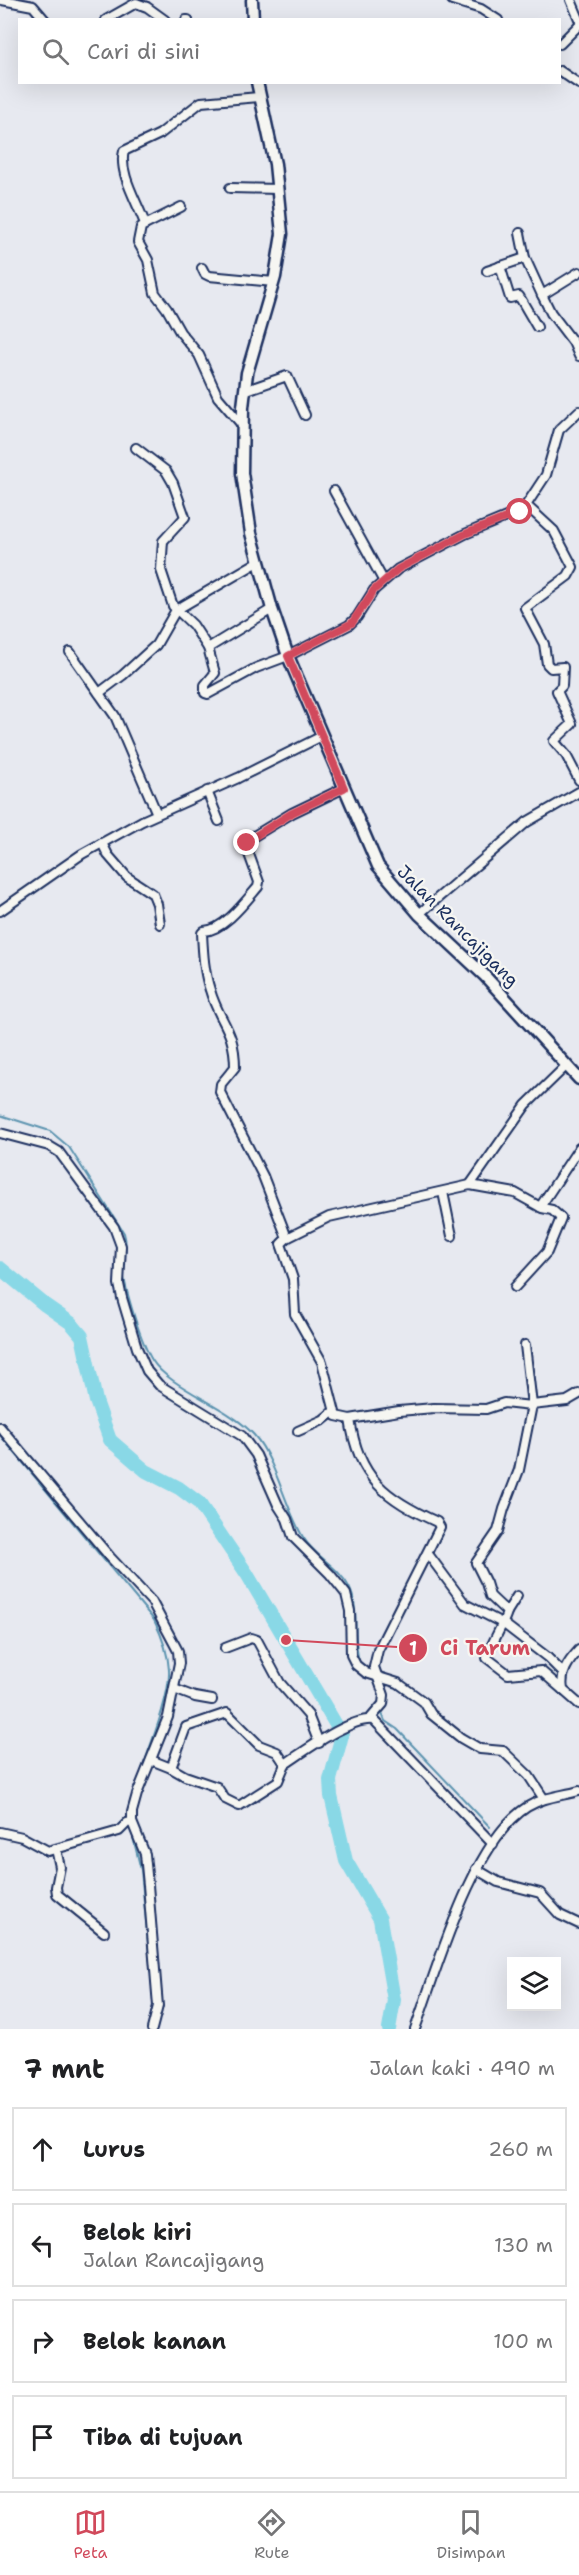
<!DOCTYPE html>
<html lang="id">
<meta charset="utf-8">
<style>
:root{--surface:#fff;--page:#f2f2f2;--text:#202124;--muted:#757577;--line:#e0e0e0;--accent:#d1495b}
body{margin:0;font-family:"Shantell Sans",sans-serif;background:var(--page);color:var(--text)}
.controls{position:absolute;right:18px;bottom:18px;display:grid;overflow:hidden;border-radius:0px;box-shadow:0 6px 24px #0002}
.controls button{width:54px;height:54px;display:grid;place-items:center;padding:0;border:0;border-bottom:2px solid var(--line);background:var(--surface);color:var(--text);font:30px sans-serif}
.stop{position:absolute;width:18px;height:18px;margin:-14px;border:4px solid #d1495b;border-radius:50%;background:#fff}
.stop.end{background:#d1495b;border-color:#fff;box-shadow:0 2px 6px #0008}
.list{margin:0;padding:0;list-style:none}
h2{display:flex;justify-content:space-between;align-items:center;height:78px;margin:0;padding:0 24px;font-size:26px}
h2 small{font-size:20px;font-weight:400;color:var(--muted)}
.list li{display:grid;grid-template-columns:39px 1fr auto;gap:18px;align-items:center;box-sizing:border-box;height:84px;margin:0 12px 12px;padding:0 12px;border:2px solid var(--line);border-radius:0px}
.list b{display:block;font-size:22px;white-space:nowrap}
.list p{margin:0;font-size:20px;white-space:nowrap;color:var(--muted)}
.list em{font-size:20px;font-style:normal;color:var(--muted)}
.icon{flex:none;width:33px;height:33px;fill:none;stroke:currentColor;stroke-width:2;stroke-linecap:round;stroke-linejoin:round}
.map{position:relative;flex:none;width:579px;height:2029px;overflow:hidden}
.search{position:absolute;background:var(--surface);box-shadow:0 6px 24px #0002;left:18px;right:18px;top:18px;height:66px;display:flex;align-items:center;gap:15px;box-sizing:border-box;padding:0 21px;border-radius:0px;color:var(--muted);font-size:22px}
.sheet{height:462px;background:var(--surface)}
nav{display:flex;justify-content:space-around;align-items:center;box-sizing:border-box;height:84px;border-top:2px solid var(--line);background:var(--surface);font-size:16px;color:var(--muted)}
nav a{display:grid;justify-items:center;gap:3px}
nav .on{color:var(--accent)}
.map>svg:first-child{display:block}
.lines{fill:none;stroke-linecap:round;stroke-linejoin:round}
.stream{stroke:#5d94b0;stroke-width:2}
.river{stroke:#89d8e6;stroke-width:14}
.street-casing{stroke:#1b2f5e;stroke-width:12}
.secondary-casing{stroke:#1b2f5e;stroke-width:15}
.street{stroke:#f6f6f2;stroke-width:8}
.secondary{stroke:#f6f6f2;stroke-width:10}
.route{stroke:#d1495b;stroke-width:8}
.labels{text-anchor:middle;stroke-width:4.5;stroke-linejoin:round;paint-order:stroke}
.street-label{font-size:18px;fill:#1b2f5e;stroke:#f6f6f2}
.leader{fill:none;stroke:#d1495b;stroke-width:2}
.callout-dot{fill:#d1495b;stroke:#f6f6f2;stroke-width:2}
.mark-label{font-size:18px;text-anchor:middle;font-weight:bold;fill:#fff}
.callout-label{font-size:20px;text-anchor:middle;font-weight:bold;fill:#d1495b;stroke:#f6f6f2;stroke-width:4.5;stroke-linejoin:round;paint-order:stroke}
</style>
<div class="map">
<svg width="579" height="2029" viewBox="0 0 579 2029">
<rect width="100%" height="100%" fill="#e7e9f0"/>
<filter id="ink" filterUnits="userSpaceOnUse"><feTurbulence type="fractalNoise" baseFrequency=".0167" numOctaves="2"/><feDisplacementMap in="SourceGraphic" scale="12" xChannelSelector="R" yChannelSelector="G"/><feConvolveMatrix kernelMatrix="1 2 1 2 8 2 1 2 1" color-interpolation-filters="sRGB"/></filter>
<g filter="url(#ink)">
<g class="lines">
<g class="stream">
<path d="M0,1115L50,1131L69,1147L124,1233C129,1248 122,1263 124,1278C128,1298 141,1342 152,1360C169,1388 230,1407 254,1435C276,1460 285,1508 303,1537C315,1557 339,1567 349,1587C361,1610 351,1640 360,1664"/>
<path d="M0,1435L154,1620C162,1636 168,1652 169,1670C171,1697 145,1758 136,1787"/>
<path d="M381,1711L385,1721L397,1729L490,1827"/>
<path d="M130,1825L141,1870L154,2006L153,2012"/>
</g>
<path class="river" d="M0,1268L45,1305L71,1323L82,1336L96,1401L110,1440L146,1471L179,1488L199,1503L247,1574L342,1735L330,1780L331,1796L346,1861L380,1919L394,2000L389,2029"/>
<g class="street-casing">
<g id="street">
<path d="M2,0L33,6L45,20"/>
<path d="M452,0L481,9L498,20"/>
<path d="M571,0L579,19"/>
<path d="M106,20L136,3L147,7L165,20"/>
<path d="M186,20H188"/>
<path d="M560,44L579,25"/>
<path d="M560,71L579,84"/>
<path d="M230,188L278,189"/>
<path d="M181,207L141,227L138,242L148,260L155,293L167,309L180,332L199,355L218,397L243,426"/>
<path d="M145,224C138,203 118,173 124,151L160,134L201,102L259,97"/>
<path d="M520,233L525,258"/>
<path d="M500,266L510,298L519,296L537,327"/>
<path d="M202,268L205,274L209,276L274,282"/>
<path d="M487,271L525,258L542,295L579,272"/>
<path d="M542,295L551,313L573,342L579,356"/>
<path d="M244,391L287,376L305,415"/>
<path d="M136,448L166,471L173,483L185,517L163,541L161,570L173,606L193,625L208,648L215,673L205,685V693L208,694L256,668L288,656L349,625L357,617L374,590L398,569L465,534L523,510L546,475L559,430L579,411"/>
<path d="M334,491L383,580"/>
<path d="M527,506L554,531L573,567L568,576L525,608L544,644L547,664L551,668L563,667L562,686L557,691L572,724L554,741L566,755L579,780"/>
<path d="M208,648L272,609"/>
<path d="M70,652L115,716L157,814"/>
<path d="M99,693L123,675L156,645L176,610L258,562"/>
<path d="M207,791L219,821"/>
<path d="M102,843L108,855L127,877L153,894L157,904L160,924"/>
<path d="M0,911L82,854L142,821L238,778L322,736"/>
<path d="M419,914L527,822L579,792"/>
<path d="M0,1133L49,1146L59,1152L114,1227L121,1246L119,1284L122,1298L137,1348L147,1371L159,1385L242,1436L256,1455L278,1505L287,1519L293,1537L330,1574L346,1594L350,1611L351,1655L356,1665L366,1673L398,1683L424,1702L431,1714L461,1738L480,1749L503,1751L529,1776L544,1799"/>
<path d="M470,1185L526,1105L567,1065"/>
<path d="M443,1192L452,1236"/>
<path d="M540,1207L579,1148"/>
<path d="M287,1238L263,1176L220,1092L221,1084L235,1067C235,1029 219,1022 210,990C204,972 203,953 202,933L204,931C224,930 245,902 258,887L259,882L246,846L249,839L292,813L344,788"/>
<path d="M525,1345L532,1405"/>
<path d="M350,1419L336,1416L322,1362L295,1314L293,1279L281,1244L287,1238L329,1217L470,1185L515,1193L542,1208L552,1210L561,1218L547,1252L515,1287"/>
<path d="M0,1427L110,1557L152,1602L178,1651L179,1663L168,1717L137,1794L132,1812V1822L145,1854L148,1885L158,2006L152,2029"/>
<path d="M298,1431L323,1420L334,1411"/>
<path d="M428,1554L465,1604L504,1624L547,1657L563,1673"/>
<path d="M507,1612L517,1596"/>
<path d="M225,1648L251,1638L257,1640L280,1683L308,1715L319,1743"/>
<path d="M579,1650C568,1662 560,1673 563,1690L579,1704"/>
<path d="M174,1689L195,1697L212,1700"/>
<path d="M563,1690L541,1671L508,1674L487,1658C487,1651 504,1624 507,1612L490,1596L486,1583L476,1563L498,1531L504,1509L519,1470L532,1405L567,1401L579,1394"/>
<path d="M370,1719L383,1704L384,1695L374,1667L378,1650L440,1527L437,1522C386,1499 358,1478 350,1419L399,1411L434,1408L486,1409L504,1403L531,1406"/>
<path d="M151,1760L171,1768"/>
<path d="M285,1764L278,1781L239,1806L225,1799L217,1787L185,1776L171,1768L186,1727L227,1713L259,1745L277,1752L285,1764C305,1751 352,1716 374,1720L493,1844"/>
<path d="M0,1832L22,1837L48,1851L119,1831L127,1823L132,1822"/>
<path d="M56,1849L60,1867L56,1887L57,1894L104,1932"/>
<path d="M476,1869L498,1882L540,1893L560,1915L579,1924"/>
<path d="M415,2029C437,1969 472,1842 527,1807C543,1797 561,1796 579,1791"/>
</g>
</g>
<g class="secondary-casing">
<g id="secondary">
<path d="M252,0L253,20"/>
<path d="M257,82L275,164L282,234L275,277L247,373L243,407L242,473L251,533L272,609L288,656L378,866L419,914L484,975L579,1079"/>
</g>
</g>
<use href="#street" class="street"/>
<use href="#secondary" class="secondary"/>
</g>
</g>
<g class="lines" filter="url(#ink)">
<path class="route" d="M247,843L252,838L292,813L344,788L288,656L352,623L374,590L398,569L465,534L520,512"/>
</g>
<g class="labels">
<g class="street-label">
<text transform="translate(458 926) rotate(45)" y="6">Jalan Rancajigang</text>
</g>
</g>
<path class="leader" d="M286 1640L413 1648"/>
<g class="callout-dot">
<circle cx="286" cy="1640" r="6"/>
<circle cx="413" cy="1648" r="15"/>
</g>
<g class="mark-label">
<text x="413" y="1655">1</text>
</g>
<g class="callout-label">
<text x="485" y="1655">Ci Tarum</text>
</g>
</svg>
<div class="controls">
<button><svg class="icon" aria-label="layers" viewBox="0 0 24 24"><path d="M12 4l9 5-9 5-9-5zM3 14l9 5 9-5"/></svg></button>
</div>
<div class="stop" style="left:520px;top:512px"></div>
<div class="stop end" style="left:247px;top:843px"></div>
<div class="search"><svg class="icon" aria-label="search" viewBox="0 0 24 24"><circle cx="10" cy="10" r="6"/><path d="M15 15l6 6"/></svg>Cari di sini</div>
</div>
<section class="sheet">
<h2>7 mnt<small>Jalan kaki · 490 m</small></h2>
<ul class="list">
<li><svg class="icon" aria-label="ahead" viewBox="0 0 24 24"><path d="M12 20V5M6 11l6-6 6 6"/></svg><div><b>Lurus</b></div><em>260 m</em></li>
<li><svg class="icon" aria-label="left" viewBox="0 0 24 24"><path d="M17 20v-9H6M10 6l-5 5 5 5"/></svg><div><b>Belok kiri</b><p>Jalan Rancajigang</p></div><em>130 m</em></li>
<li><svg class="icon" aria-label="right" viewBox="0 0 24 24"><path d="M7 20v-9h11M14 6l5 5-5 5"/></svg><div><b>Belok kanan</b></div><em>100 m</em></li>
<li><svg class="icon" aria-label="arrive" viewBox="0 0 24 24"><path d="M6 21V4h12l-3 4 3 4H6"/></svg><div><b>Tiba di tujuan</b></div></li>
</ul>
</section>
<nav>
<a class="on"><svg class="icon" aria-label="map" viewBox="0 0 24 24"><path d="M3 6l6-2 6 2 6-2v14l-6 2-6-2-6 2zM9 4v14M15 6v14"/></svg>Peta</a>
<a><svg class="icon" aria-label="directions" viewBox="0 0 24 24"><path d="M12 3l9 9-9 9-9-9zM9 14v-3h6M13 9l2 2-2 2"/></svg>Rute</a>
<a><svg class="icon" aria-label="saved" viewBox="0 0 24 24"><path d="M7 4h10v16l-5-4-5 4z"/></svg>Disimpan</a>
</nav>
